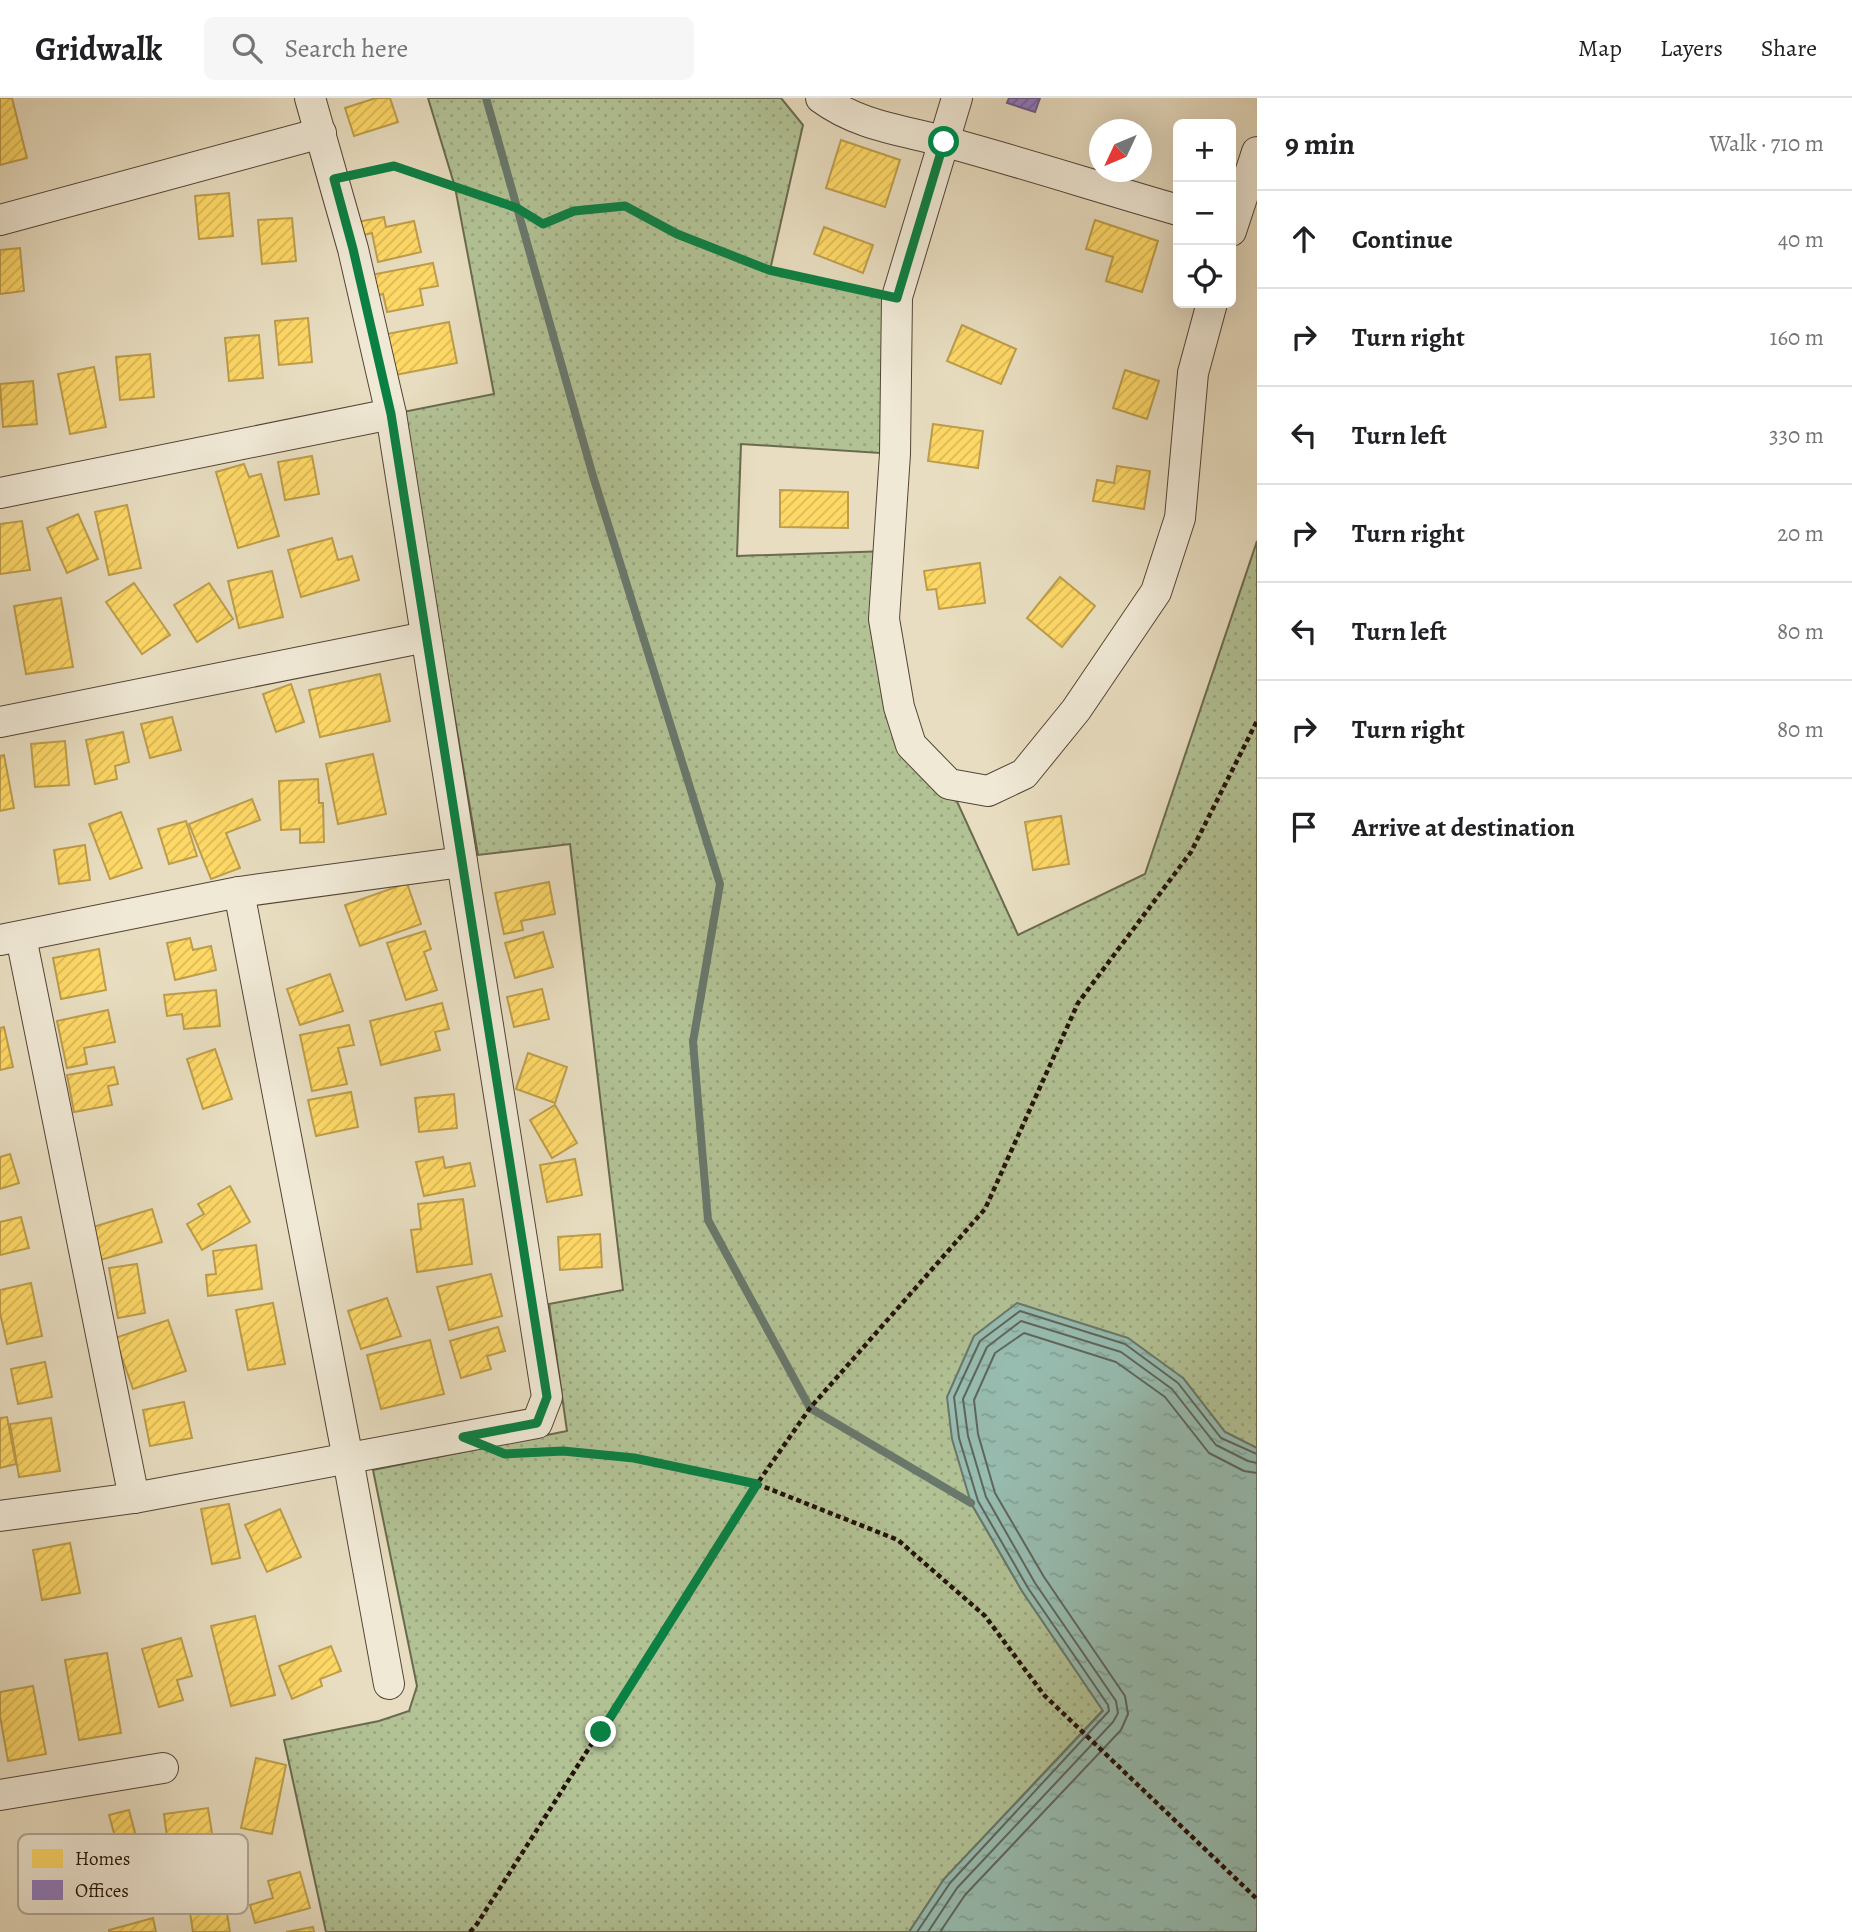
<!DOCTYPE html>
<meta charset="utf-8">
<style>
:root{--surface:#fff;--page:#f6f6f6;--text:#202124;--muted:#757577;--line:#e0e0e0}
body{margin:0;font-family:Alegreya,serif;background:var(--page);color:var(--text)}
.controls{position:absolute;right:21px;top:21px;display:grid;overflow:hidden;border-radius:10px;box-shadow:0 7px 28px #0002}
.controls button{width:63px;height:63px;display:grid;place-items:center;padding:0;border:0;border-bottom:2px solid var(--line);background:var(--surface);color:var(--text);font:35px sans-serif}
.compass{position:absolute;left:1089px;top:21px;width:63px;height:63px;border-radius:50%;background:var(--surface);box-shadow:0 7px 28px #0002;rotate:226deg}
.stop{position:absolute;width:21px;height:21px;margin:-16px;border:5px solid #0b8043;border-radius:50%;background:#fff}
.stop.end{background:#0b8043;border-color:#fff;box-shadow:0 2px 7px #0008}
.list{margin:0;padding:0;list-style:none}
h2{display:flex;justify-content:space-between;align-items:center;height:91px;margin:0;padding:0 28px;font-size:30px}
h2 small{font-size:23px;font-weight:400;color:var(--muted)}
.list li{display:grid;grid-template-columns:46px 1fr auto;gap:21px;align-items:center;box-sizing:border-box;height:98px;padding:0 28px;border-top:2px solid var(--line)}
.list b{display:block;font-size:26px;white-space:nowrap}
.list em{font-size:23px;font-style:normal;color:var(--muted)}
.icon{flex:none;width:38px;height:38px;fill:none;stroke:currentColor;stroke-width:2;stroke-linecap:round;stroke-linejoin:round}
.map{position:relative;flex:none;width:1257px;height:1834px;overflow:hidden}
header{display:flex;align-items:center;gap:42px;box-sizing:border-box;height:98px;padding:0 35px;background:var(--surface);border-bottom:2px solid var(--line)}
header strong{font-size:33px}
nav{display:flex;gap:38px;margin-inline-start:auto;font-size:24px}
.search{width:490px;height:63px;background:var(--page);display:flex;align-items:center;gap:18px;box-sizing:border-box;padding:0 24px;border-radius:10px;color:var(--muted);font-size:26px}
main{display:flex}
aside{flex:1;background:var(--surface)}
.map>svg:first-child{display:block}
.grass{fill:url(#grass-dots);stroke:#6a6a4e;stroke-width:2}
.water{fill:url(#water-ripples);stroke:#69786c;stroke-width:2}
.homes{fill:url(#homes-hatch);stroke:#bd9d4a;stroke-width:2}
.offices{fill:url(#offices-hatch);stroke:#6e5c8b;stroke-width:2}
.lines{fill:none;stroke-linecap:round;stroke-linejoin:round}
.shore{stroke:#5d665c;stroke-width:2}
.stream{stroke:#69786c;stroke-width:8}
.minor-casing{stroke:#544435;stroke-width:32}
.path{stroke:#231107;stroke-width:4.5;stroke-dasharray:5 3.5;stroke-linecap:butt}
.minor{stroke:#f0e9d6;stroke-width:30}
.route{stroke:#0b8043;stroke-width:9}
.key{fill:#f0e9d6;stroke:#b2a898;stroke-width:2}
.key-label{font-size:19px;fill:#231107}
</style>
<header>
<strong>Gridwalk</strong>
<div class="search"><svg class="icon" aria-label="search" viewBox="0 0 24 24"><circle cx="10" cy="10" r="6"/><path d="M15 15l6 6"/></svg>Search here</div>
<nav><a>Map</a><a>Layers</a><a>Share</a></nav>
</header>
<main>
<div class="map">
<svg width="1257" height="1834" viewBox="0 0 1257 1834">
<defs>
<pattern id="grass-dots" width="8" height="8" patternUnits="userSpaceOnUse" patternTransform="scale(1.75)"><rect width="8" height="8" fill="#b2c295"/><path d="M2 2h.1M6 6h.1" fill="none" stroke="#99a67f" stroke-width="1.8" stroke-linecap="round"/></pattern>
<pattern id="water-ripples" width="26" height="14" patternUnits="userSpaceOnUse" patternTransform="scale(1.75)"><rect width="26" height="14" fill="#97bcb0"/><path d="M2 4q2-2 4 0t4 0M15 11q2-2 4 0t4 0" fill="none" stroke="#82a196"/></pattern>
<pattern id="homes-hatch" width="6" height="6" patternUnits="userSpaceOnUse" patternTransform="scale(1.75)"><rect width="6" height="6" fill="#ffd966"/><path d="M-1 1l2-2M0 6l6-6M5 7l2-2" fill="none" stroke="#dab957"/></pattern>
<pattern id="offices-hatch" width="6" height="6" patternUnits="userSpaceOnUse" patternTransform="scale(1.75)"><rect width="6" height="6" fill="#8e7cc3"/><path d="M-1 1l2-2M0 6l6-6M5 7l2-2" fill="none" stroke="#74649c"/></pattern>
</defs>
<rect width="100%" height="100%" fill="#e8ddc0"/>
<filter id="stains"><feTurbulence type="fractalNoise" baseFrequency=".00286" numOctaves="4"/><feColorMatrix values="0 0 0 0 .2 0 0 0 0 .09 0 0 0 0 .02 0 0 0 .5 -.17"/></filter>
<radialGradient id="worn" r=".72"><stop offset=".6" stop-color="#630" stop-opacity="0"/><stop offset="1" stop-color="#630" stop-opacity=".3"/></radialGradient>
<path class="grass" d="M428,0H781L803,27L770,172L897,199L895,356L741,346L737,458L888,453L899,609L949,686L1018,837L1145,776L1257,443V1350L1225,1334L1183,1280L971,1405L1022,1493L1103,1612L944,1781L909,1834H326L284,1642L379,1623L409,1613L417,1588L373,1372L567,1333L549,1206L623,1192L570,746L478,757L403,314L494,296L455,89Z"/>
<path class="water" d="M1017,1205L1128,1240L1183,1280L1225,1334L1257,1350V1834H909L944,1781L1103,1613L1022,1493L971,1405L952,1341L947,1299L974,1238Z"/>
<g class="homes">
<path d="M0,0H12L27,60L0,67Z"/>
<path d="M376,0H390L398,24L354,38L345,10Z"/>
<path d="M841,42L900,62L885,109L826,90Z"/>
<path d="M229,95L233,138L199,141L195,98Z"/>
<path d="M384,119L386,129L414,123L421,154L378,164L372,135L360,138L357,124Z"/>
<path d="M292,120L296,163L262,166L258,122Z"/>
<path d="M1095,122L1158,143L1142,194L1106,183L1113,159L1086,151Z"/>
<path d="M824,129L873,147L863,175L814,156Z"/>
<path d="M20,150L24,193L0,196V152Z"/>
<path d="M433,165L438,188L420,191L423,207L387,214L383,196L375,198L371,177Z"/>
<path d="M308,220L312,264L279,267L275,223Z"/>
<path d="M449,224L457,265L395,277L387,236Z"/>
<path d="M962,227L1016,251L1001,286L947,263Z"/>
<path d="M259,237L263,280L229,283L225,240Z"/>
<path d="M150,256L154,299L120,302L116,259Z"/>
<path d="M94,269L106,329L70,336L58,276Z"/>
<path d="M1125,272L1159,283L1147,321L1113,310Z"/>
<path d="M33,283L37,326L3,329L0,286Z"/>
<path d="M933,326L983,333L978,370L928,363Z"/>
<path d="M312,358L319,396L285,402L278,364Z"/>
<path d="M244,366L249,379L261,376L279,438L238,450L216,374Z"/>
<path d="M1117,368L1150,373L1144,411L1093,403L1097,382L1114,385Z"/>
<path d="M780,392L848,394V430L780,429Z"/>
<path d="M127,407L141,470L109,477L95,414Z"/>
<path d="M78,416L98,461L67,475L47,430Z"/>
<path d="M22,423L30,472L0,476V426Z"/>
<path d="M332,440L338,462L352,458L359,482L301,499L288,452Z"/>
<path d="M980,465L985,505L939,511L936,491L927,492L924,473Z"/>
<path d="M272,473L283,519L239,530L228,483Z"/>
<path d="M1060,479L1095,508L1062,549L1027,520Z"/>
<path d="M134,485L170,537L142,556L106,504Z"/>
<path d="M209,485L233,521L197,544L174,507Z"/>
<path d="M61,500L73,569L26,576L14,508Z"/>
<path d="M380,576L390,623L320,639L309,592Z"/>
<path d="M291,586L304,624L276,634L263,596Z"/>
<path d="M172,619L181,652L150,660L141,626Z"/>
<path d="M123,634L129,664L115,668L117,681L95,686L86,642Z"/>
<path d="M65,643L69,687L35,689L31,646Z"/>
<path d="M373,656L386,716L338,726L326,666Z"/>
<path d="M4,657L14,710L0,713V658Z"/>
<path d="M318,681L319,705H323L324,744L300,745V731L281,732L279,683Z"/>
<path d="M252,701L260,722L226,735L240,770L211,781L189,726Z"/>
<path d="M121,714L142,770L110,781L89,726Z"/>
<path d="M1061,718L1069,766L1033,772L1025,724Z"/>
<path d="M186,723L197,758L169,766L158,731Z"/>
<path d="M85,747L90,782L59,786L54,752Z"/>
<path d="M549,784L555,816L521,823L523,832L504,836L495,795Z"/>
<path d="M407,785L421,826L360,848L345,807Z"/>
<path d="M425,833L431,851L424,854L437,892L406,902L387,845Z"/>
<path d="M543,834L553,869L515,880L505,845Z"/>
<path d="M190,840L193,852L211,848L216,872L175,882L167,845Z"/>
<path d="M99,851L106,892L61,901L53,860Z"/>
<path d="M330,876L343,913L300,927L287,891Z"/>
<path d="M542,891L549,921L514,929L507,899Z"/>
<path d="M216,892L220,928L184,931L182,916L167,918L164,897Z"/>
<path d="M442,905L449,931L435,934L440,952L381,967L370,923Z"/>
<path d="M108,912L115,944L84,950L87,966L67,970L57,923Z"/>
<path d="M349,927L354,947L338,950L347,986L312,993L300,937Z"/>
<path d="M4,929L13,969L0,972V930Z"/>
<path d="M215,951L232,1001L203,1011L187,961Z"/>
<path d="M528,955L567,969L555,1005L516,991Z"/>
<path d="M114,969L118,986L108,988L112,1007L74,1014L67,977Z"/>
<path d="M351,994L358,1029L316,1038L308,1002Z"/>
<path d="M454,996L457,1030L419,1034L415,1000Z"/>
<path d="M555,1007L577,1045L552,1060L530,1022Z"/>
<path d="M10,1056L19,1085L0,1091V1059Z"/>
<path d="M443,1059L445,1070L470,1065L475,1088L424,1098L416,1064Z"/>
<path d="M575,1061L582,1097L547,1104L540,1067Z"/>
<path d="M230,1088L250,1124L202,1152L187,1126L204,1116L198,1106Z"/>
<path d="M463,1101L472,1166L417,1174L411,1132L421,1131L418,1106Z"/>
<path d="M152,1111L162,1144L100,1162L90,1130Z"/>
<path d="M21,1119L29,1150L0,1157V1124Z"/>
<path d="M600,1136L602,1169L560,1172L558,1139Z"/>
<path d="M256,1147L262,1191L208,1198L206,1177L216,1176L213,1153Z"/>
<path d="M137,1166L145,1215L118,1220L109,1170Z"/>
<path d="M491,1176L502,1218L449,1232L437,1189Z"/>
<path d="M31,1185L42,1238L7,1246L0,1215V1192Z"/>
<path d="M387,1200L401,1238L361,1251L348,1213Z"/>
<path d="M273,1205L285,1266L248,1272L236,1212Z"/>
<path d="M168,1222L186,1273L133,1291L115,1240Z"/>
<path d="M498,1229L505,1253L487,1258L491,1271L461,1280L450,1243Z"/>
<path d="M430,1242L444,1296L381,1311L367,1257Z"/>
<path d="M45,1264L52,1299L18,1306L11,1271Z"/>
<path d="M184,1304L192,1340L150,1348L143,1312Z"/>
<path d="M7,1319L16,1366L0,1370V1320Z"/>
<path d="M51,1320L60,1373L19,1379L10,1326Z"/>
<path d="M229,1406L240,1460L212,1466L201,1411Z"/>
<path d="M280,1411L301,1459L267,1474L245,1427Z"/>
<path d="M70,1445L80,1495L42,1502L33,1452Z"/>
<path d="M255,1518L275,1597L231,1608L211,1528Z"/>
<path d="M181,1540L192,1578L177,1582L183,1602L159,1609L142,1551Z"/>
<path d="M331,1548L341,1573L320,1581L322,1588L292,1601L279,1568Z"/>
<path d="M107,1555L121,1635L79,1642L65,1562Z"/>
<path d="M33,1588L46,1656L8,1663L0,1618V1594Z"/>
<path d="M256,1660L286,1667L272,1736L241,1730Z"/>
<path d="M208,1710L214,1748L169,1755L164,1716Z"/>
<path d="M129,1712L147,1780L107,1790L96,1744L115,1739L109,1717Z"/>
<path d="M300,1774L310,1810L255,1825L250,1807L273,1800L268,1783Z"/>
<path d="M225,1803L230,1834H193L189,1808Z"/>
<path d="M153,1820L156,1834H109V1832Z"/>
<path d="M313,1829L314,1834H286Z"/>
</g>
<path class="offices" d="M1009,0H1040L1035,14L1007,5Z"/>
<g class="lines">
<g class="shore">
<path d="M917,1834L950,1785L1109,1613L1108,1607L1028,1490L978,1403L959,1340L954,1299L980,1243L1020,1213L1125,1246L1178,1285L1221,1340L1257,1356"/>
<path d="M928,1834L957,1790L1113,1624L1118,1615L1116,1603L1035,1485L986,1399L968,1338L963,1301L987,1249L1021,1223L1121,1254L1172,1291L1216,1347L1248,1363L1257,1365"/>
<path d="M940,1834L965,1797L1121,1632L1128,1616L1125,1598L1044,1479L995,1395L978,1336L974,1302L995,1255L1024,1235L1116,1264L1165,1299L1209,1355L1244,1373L1257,1375"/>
</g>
<path class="stream" d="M486,0L593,378L720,786L693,944L708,1122L810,1310L971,1405"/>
<g class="minor-casing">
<g id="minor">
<path d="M821,0C859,28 902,32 946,44C1024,65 1101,90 1178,112"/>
<path d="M957,0L897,199L895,356L884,521L899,609L911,647L949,686L988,693L1024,676L1076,612L1156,494L1180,420L1193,275L1212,205"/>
<path d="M0,122L321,35"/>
<path d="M1231,133L1257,54"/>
<path d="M0,395L391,316"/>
<path d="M0,624L426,539"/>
<path d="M239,794L348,1361L389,1586"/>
<path d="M21,839L134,1400"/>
<path d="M0,842L239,794L462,764"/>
<path d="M0,1418L134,1400L537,1325L547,1299L391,316L353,151L310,0"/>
<path d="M0,1697L163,1670"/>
</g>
</g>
<g class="path">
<path d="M358,76L394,68L517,110L543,126L574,113L625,109L677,136L769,172L872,194"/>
<path d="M539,1354L563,1353L634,1359L757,1386L898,1442L985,1518L1044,1597L1257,1801"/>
<path d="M470,1834L477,1826L757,1386L810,1310L985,1111L1078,905L1191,754L1257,623"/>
</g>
<use href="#minor" class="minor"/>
</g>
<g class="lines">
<path class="route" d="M601,1634L757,1386L634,1360L563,1353L505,1356L463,1339L537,1325L547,1299L391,316L353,151L334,81L394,68L517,110L543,126L574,113L625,108L677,136L769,172L897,200L944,44"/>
</g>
<rect x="18" y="1736" width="230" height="80" rx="10" class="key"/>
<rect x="32" y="1751" width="31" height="19" fill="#ffd966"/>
<rect x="32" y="1782" width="31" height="20" fill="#8e7cc3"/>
<g class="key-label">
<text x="75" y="1767">Homes</text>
<text x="75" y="1799">Offices</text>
</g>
<rect width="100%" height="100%" filter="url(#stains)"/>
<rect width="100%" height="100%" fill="url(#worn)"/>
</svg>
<div class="controls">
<button>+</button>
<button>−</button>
<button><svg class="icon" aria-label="locate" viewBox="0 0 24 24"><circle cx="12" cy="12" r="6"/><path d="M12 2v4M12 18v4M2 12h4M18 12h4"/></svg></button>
</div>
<svg class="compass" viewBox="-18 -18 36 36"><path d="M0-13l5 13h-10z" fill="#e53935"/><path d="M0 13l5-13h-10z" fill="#757577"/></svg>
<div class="stop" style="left:944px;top:44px"></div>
<div class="stop end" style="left:601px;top:1634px"></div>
</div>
<aside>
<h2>9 min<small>Walk · 710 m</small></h2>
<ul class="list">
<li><svg class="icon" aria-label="ahead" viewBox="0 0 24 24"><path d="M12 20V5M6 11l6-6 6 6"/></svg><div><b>Continue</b></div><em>40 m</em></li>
<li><svg class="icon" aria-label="right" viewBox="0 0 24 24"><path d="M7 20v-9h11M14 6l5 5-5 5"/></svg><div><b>Turn right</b></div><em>160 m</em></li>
<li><svg class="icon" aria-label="left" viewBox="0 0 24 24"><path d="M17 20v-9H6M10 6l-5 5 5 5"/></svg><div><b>Turn left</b></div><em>330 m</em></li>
<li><svg class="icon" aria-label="right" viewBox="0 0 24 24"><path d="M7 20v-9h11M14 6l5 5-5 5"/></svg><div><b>Turn right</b></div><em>20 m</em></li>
<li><svg class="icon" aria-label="left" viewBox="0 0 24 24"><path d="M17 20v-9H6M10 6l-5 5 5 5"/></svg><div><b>Turn left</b></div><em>80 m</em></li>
<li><svg class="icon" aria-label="right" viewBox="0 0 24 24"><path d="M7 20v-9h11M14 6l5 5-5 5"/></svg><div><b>Turn right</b></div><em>80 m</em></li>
<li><svg class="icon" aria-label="arrive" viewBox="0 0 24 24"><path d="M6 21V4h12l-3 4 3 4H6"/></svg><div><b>Arrive at destination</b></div></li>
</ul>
</aside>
</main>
